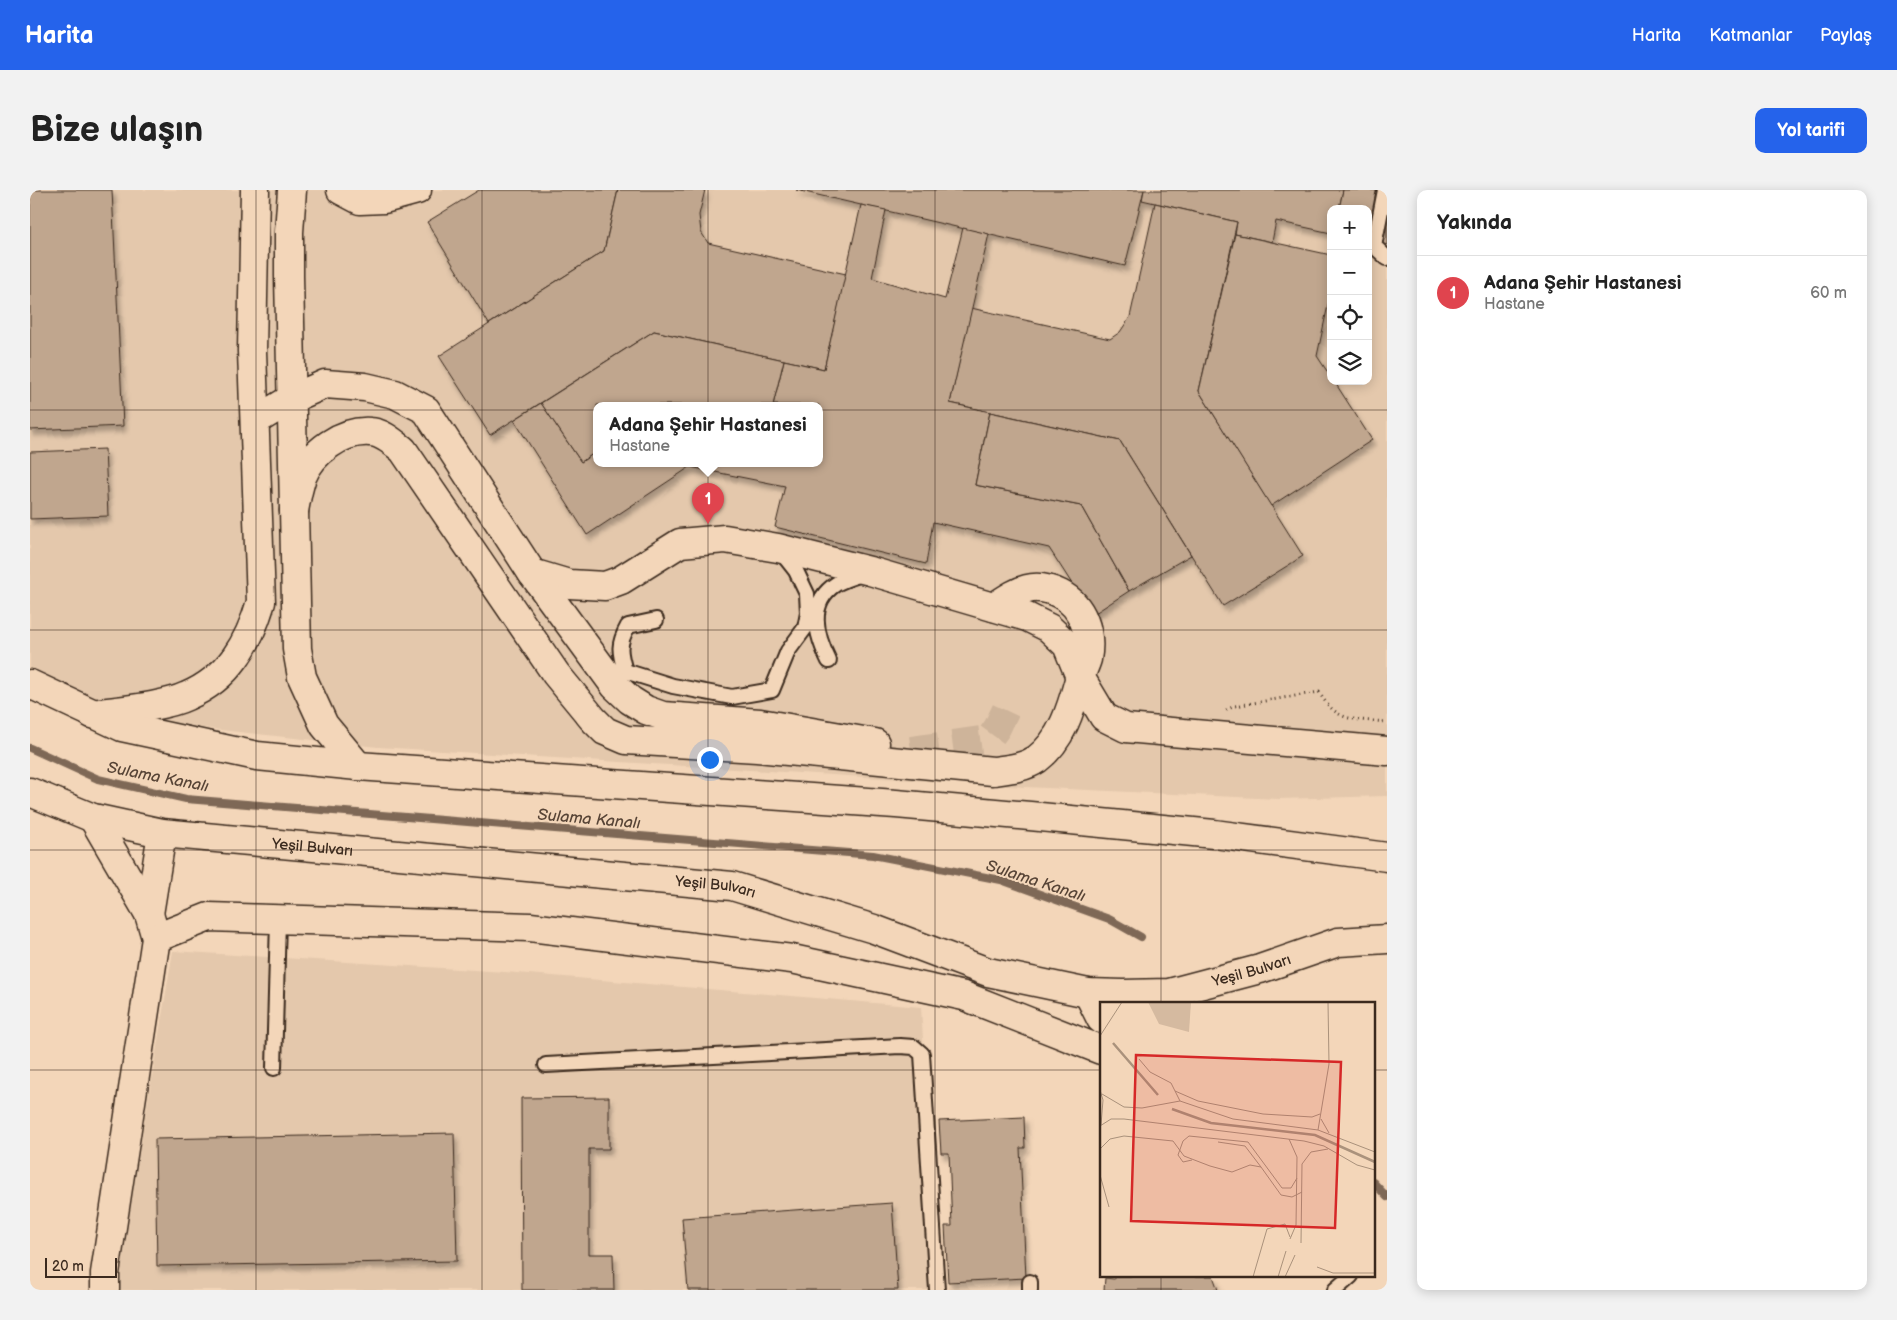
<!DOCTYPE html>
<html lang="tr">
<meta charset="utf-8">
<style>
:root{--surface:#fff;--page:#f2f2f2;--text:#222;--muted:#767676;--line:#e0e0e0;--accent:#2563eb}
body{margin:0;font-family:"Balsamiq Sans",sans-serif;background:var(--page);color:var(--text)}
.controls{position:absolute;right:15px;top:15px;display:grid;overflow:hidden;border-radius:10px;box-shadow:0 2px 12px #0003}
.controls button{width:45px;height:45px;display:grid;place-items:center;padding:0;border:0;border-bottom:1px solid var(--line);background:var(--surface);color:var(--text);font:25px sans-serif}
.scale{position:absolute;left:15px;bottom:12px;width:72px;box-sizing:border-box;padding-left:5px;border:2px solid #3b2a1e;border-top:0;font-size:14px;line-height:18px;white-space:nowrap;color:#3b2a1e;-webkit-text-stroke:4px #f3d6b9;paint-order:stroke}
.you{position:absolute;left:679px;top:569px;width:18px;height:18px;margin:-12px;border:4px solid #fff;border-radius:50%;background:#1a73e8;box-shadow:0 0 0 8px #1a73e833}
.badge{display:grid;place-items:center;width:32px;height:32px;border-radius:50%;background:var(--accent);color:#fff;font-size:16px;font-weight:700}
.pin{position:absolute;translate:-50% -41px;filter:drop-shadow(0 1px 2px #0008)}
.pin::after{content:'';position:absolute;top:26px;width:18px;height:15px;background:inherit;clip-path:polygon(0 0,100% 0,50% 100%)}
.popup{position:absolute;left:563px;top:212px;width:230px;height:65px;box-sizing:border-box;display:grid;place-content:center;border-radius:10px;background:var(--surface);filter:drop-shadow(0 1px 4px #0005);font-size:16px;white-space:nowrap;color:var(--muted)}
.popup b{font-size:19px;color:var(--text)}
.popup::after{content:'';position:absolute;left:50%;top:100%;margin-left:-10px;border:10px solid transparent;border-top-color:var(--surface)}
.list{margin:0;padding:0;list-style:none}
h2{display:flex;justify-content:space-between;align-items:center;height:65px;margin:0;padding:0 20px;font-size:21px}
h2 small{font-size:16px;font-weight:400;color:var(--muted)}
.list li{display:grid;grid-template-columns:32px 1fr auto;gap:15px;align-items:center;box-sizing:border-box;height:75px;padding:0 20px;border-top:1px solid var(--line)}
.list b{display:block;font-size:19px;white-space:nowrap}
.list p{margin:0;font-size:16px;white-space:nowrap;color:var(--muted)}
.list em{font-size:16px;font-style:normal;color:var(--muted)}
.icon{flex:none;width:28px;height:28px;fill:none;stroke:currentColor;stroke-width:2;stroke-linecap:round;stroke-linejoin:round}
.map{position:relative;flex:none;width:1357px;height:1100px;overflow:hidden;border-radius:10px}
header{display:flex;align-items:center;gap:30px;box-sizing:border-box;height:70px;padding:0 25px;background:var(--accent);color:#fff}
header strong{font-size:24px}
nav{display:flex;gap:28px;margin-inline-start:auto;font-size:18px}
.intro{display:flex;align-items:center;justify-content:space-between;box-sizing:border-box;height:120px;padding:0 30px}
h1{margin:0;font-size:35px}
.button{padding:12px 22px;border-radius:10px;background:var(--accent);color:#fff;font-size:18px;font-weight:700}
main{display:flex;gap:30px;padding:0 30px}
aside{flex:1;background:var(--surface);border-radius:10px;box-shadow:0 2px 12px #0003}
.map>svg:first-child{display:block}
.built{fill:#e4c8ac;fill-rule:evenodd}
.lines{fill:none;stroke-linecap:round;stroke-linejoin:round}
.stream{stroke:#7e6856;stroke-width:8}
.building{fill:#c0a68e;stroke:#3b2a1e;filter:url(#shadow)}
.street-tunnel{stroke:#ceb49a;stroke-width:28;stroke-dasharray:28 14;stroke-linecap:butt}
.lane-casing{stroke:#3b2a1e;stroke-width:18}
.street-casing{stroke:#3b2a1e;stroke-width:31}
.secondary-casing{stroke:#3b2a1e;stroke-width:31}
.path{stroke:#3b2a1e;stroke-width:3;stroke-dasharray:1 4;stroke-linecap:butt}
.lane{stroke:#f3d6b9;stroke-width:14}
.street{stroke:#f3d6b9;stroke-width:28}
.secondary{stroke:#f3d6b9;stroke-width:28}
.grid{fill:none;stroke:#3b2a1e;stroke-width:1;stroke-opacity:0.55}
.labels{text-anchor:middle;stroke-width:4;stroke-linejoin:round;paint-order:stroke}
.street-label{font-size:15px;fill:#3b2a1e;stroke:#f3d6b9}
.water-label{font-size:16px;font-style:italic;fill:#574436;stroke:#f3d6b9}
.inset-river{fill:none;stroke:#aa927c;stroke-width:2.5}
.inset-road{fill:none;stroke:#a9917b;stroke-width:1}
.view{fill:#d62828;fill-opacity:0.15;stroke:#d62828;stroke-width:2.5}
.inset-edge{fill:none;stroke:#3b2a1e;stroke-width:2.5}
</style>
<header>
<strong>Harita</strong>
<nav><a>Harita</a><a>Katmanlar</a><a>Paylaş</a></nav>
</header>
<div class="intro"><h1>Bize ulaşın</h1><a class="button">Yol tarifi</a></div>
<main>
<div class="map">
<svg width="1357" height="1100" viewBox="0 0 1357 1100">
<defs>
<filter id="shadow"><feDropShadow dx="3" dy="5.5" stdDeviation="2.5" flood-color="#0004"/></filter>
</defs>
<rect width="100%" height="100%" fill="#f3d6b9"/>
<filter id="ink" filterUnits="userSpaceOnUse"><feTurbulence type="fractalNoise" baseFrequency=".02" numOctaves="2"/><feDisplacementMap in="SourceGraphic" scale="10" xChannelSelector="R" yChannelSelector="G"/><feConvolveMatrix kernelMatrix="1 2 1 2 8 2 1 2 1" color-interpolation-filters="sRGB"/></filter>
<g filter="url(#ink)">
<g class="built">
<path d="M0,0H1357V606L1248,609L995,597L348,557L98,530L0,477ZM1301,19H1338V191H1301ZM567,215H789V273H567Z"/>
<path d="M143,761L475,782L891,817L909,1100H86Z"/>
</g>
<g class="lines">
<g class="stream">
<path d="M0,558L68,589L156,609L843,665L971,690L1079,729L1111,747"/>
<path d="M1343,992L1357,1007"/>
</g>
</g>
<g class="building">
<path d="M0,0H82L93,236L0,240Z"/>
<path d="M449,0H588L574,61L459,134L397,32Z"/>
<path d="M588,0H675L669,25L671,42L678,53L816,84L794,179L624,141L460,245L409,166L574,61Z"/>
<path d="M766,0H1114L1095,76Z"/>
<path d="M1114,0H1313L1309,19H1301V43L1246,31L1242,52L1205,44L1207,32L1112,10Z"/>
<path d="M1313,0H1357V55L1338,51V19H1309Z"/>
<path d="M1125,13L1207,32L1169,201L1273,366L1193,416L1090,251L920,213L941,118L1080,149L1090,142L1100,127Z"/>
<path d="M831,15L856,20L842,88L915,109L933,38L959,44L920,213L960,222L945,295L1051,316L1099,401L1062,425L1019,358L903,332L896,374L745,337L755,296L660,277L557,345L484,230L511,213L551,272L567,261V273H789V215H743L754,170L794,179Z"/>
<path d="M1205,44L1301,65V101L1287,166L1301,187V191H1304L1342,250L1241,316L1169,201Z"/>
<path d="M624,141L754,170L743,215H567V261L551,272L511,213Z"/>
<path d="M960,222L1090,251L1161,365L1099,401L1051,316L945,295Z"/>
<path d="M75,259L78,326L0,329V262Z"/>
<path d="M579,907V959H559V1064H583L584,1100H492L491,908Z"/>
<path d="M994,927L995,958H990L996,1088L918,1092L915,1036H922L919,963H911L909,931Z"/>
<path d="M424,943L427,1071L127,1076L125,949Z"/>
<path d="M862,1013L868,1100H658L652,1028Z"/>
<path d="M1089,1086H1183L1188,1100H1074L1075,1088L1084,1089Z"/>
</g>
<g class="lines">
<path class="street-tunnel" d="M881,560L959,549L967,538L979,513"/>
<g class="lane-casing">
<g id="lane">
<path d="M1355,0L1344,56L1357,68"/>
<path d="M626,430L598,436C588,454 589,461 595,481L643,496L702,507L742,500L758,461L775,438L778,423L777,404L766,381L751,362"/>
<path d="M799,471C786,445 777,413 806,394C814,389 826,386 835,383"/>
<path d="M516,875L870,856L884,857L892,864L907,1100"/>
<path d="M244,878L248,730"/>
<path d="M1000,1100V1092"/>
<path d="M1305,1100L1321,1086"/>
</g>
</g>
<g class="street-casing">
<g id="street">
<path d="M262,0L259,42V86L267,459L272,487L294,535L328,576"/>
<path d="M311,0L330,10L354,9L387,0"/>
<path d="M225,231L261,209L295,194L335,197L365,204L396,220L502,383L539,394L575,396L591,390L650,353L695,349L748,358L840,381L997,427L1019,438L1037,455L1050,487L1074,527L1096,538L1357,561"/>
<path d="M264,321C266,310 268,298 272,287C282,262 312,240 340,242C352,242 364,253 373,260L526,484L563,529L575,541L596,550L727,558L963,581C978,579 994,578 1007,569C1032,550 1041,519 1049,490C1051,483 1055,476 1057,469C1062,443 1053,416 1030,404C1002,390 987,402 964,417"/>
<path d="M502,383L585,496L600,510L616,520L633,526L730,533L845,553"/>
<path d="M62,524C89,520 134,517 157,506C199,488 219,453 231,412L222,161L225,0"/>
<path d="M63,628L119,724L126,748L75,1083V1100"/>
<path d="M119,724L132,643"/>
<path d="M126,748L179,727L500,737L762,769L934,806L1071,860"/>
<path d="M1058,803L1071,829"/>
</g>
</g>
<g class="secondary-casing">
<g id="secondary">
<path d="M0,494L92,537L227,566L328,576L866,614L1000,626L1184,644L1357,667"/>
<path id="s1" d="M0,602L63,628L132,643L702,696L844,739L958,782L1058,803L1093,804L1139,803L1230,779L1308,752L1357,749"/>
</g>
</g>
<path class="path" d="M1196,520L1205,516L1289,502C1307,533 1324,529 1357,532"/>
<use href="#lane" class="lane"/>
<use href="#street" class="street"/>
<use href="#secondary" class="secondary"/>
</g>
</g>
<path class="grid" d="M226,0V1100M452,0V1100M678,0V1100M905,0V1100M1131,0V814M0,220H1357M0,440H1357M0,660H1357M0,880H1071M1343,880H1357M1131,1086V1100"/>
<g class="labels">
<g class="street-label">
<text dy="5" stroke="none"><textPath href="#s1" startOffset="290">Yeşil Bulvarı</textPath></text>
<text dy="5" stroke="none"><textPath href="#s1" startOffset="695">Yeşil Bulvarı</textPath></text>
<text dy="5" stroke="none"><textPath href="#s1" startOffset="1250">Yeşil Bulvarı</textPath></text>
</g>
<g class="water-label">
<text transform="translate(128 586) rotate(11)" y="6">Sulama Kanalı</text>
<text transform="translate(559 628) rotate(5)" y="6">Sulama Kanalı</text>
<text transform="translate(1006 690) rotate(18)" y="6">Sulama Kanalı</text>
</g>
</g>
<g transform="translate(1070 812)">
<rect width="275" height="275" fill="#f3d6b9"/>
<path d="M48,0H91L89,30L59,22Z" fill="#d5baa0"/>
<path class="inset-river" d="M13,41L58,93M72,107L111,121L215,133L275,160"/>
<path class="inset-road" d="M0,34L22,0M39,57L50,70L71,81L80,99M0,88L3,98L1,123M75,89L98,99L163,112L212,115L220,112M2,92L24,105L42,106L80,99L133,117L218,128L275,150M221,117L229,131M0,124L11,117H24L204,139L224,144L257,163L275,168M218,128L229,62L228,0M189,137L197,155L196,223L190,237M118,140L145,144L161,165M0,147L10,137L24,134L73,139L84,154L110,164L132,170L150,163L161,165L181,193L192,195L202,190M92,158L83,160L78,153L83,139L89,134L148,140L182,186H191L197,176M0,173L9,205M201,241L202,162L211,150L228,147M217,265L233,271H275M153,275L167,227L185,222L190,235M178,275L186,249M185,275L195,253"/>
<path class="view" d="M36,53L241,60L235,226L31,219Z"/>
<rect width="275" height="275" class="inset-edge"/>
</g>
</svg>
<div class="controls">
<button>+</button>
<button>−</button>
<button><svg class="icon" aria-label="locate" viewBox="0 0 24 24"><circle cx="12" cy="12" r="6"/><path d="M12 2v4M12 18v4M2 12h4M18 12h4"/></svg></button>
<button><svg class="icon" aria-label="layers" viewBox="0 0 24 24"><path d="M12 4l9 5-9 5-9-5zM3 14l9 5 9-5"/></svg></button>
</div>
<div class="scale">20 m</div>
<div class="you"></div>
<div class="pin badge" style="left:678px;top:334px;background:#e0444e">1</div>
<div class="popup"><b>Adana Şehir Hastanesi</b>Hastane</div>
</div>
<aside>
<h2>Yakında<small></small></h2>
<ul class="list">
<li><span class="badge" style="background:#e0444e">1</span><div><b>Adana Şehir Hastanesi</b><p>Hastane</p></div><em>60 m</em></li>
</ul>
</aside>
</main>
